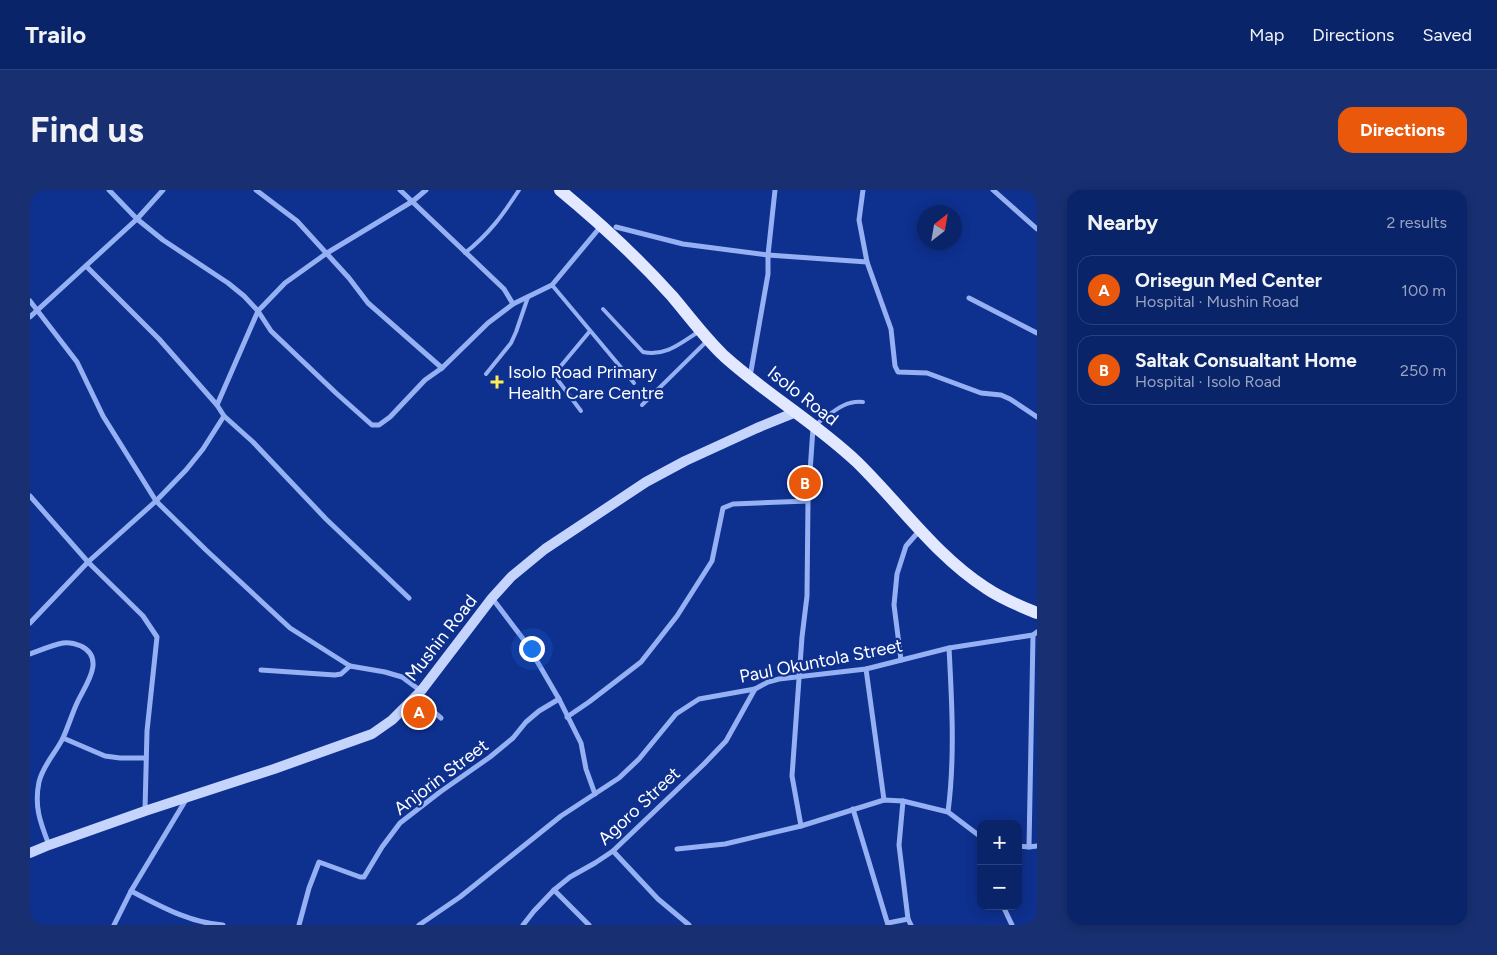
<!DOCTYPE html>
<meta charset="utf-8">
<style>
:root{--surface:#0a246a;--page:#183072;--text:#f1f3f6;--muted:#99a4c1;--line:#2a417e;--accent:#ea580c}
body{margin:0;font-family:Figtree,sans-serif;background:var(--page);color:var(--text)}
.controls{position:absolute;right:15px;bottom:15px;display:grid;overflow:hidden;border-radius:10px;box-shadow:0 2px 12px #0003}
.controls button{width:45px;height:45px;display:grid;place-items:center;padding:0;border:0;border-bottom:1px solid var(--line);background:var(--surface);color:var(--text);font:25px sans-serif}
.compass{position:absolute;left:887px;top:15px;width:45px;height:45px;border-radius:50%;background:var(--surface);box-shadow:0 2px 12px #0003;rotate:31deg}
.you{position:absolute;left:501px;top:458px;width:18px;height:18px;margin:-12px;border:4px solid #fff;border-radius:50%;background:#1a73e8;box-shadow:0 0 0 8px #1a73e833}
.badge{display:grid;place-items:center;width:32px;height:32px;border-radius:50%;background:var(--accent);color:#fff;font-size:16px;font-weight:700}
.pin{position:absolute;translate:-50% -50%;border:2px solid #fff;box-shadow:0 1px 5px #0006}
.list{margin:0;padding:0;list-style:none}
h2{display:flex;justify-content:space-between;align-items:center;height:65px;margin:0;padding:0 20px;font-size:21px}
h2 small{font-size:16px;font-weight:400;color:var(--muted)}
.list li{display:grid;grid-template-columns:32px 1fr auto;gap:15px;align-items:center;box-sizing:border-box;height:70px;margin:0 10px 10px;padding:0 10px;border:1px solid var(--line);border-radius:15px}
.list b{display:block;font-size:19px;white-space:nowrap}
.list p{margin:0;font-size:16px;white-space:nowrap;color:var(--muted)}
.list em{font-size:16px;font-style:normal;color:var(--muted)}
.map{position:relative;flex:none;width:1007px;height:735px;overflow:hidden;border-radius:15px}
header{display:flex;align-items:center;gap:30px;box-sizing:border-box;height:70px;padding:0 25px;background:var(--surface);border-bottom:1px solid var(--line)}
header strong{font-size:24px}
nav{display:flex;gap:28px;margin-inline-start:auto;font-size:18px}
.intro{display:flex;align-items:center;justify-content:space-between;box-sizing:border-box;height:120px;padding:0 30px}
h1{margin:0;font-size:35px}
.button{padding:12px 22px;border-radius:15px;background:var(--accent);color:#fff;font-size:18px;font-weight:700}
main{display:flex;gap:30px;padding:0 30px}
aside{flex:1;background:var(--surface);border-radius:15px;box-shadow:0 2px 12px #0003}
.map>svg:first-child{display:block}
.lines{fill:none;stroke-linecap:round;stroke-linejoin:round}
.lane{stroke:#96b0f4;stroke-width:4}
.street{stroke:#96b0f4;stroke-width:5}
.secondary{stroke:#c5d4fd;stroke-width:10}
.primary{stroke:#e2e8ff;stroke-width:12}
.poi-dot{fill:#ffec58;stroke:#0e308e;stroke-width:2}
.labels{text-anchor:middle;stroke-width:4.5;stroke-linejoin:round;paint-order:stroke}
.poi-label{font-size:18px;fill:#fff;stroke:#0e308e;text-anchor:start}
.street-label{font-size:18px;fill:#fff;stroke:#0e308e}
</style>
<header>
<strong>Trailo</strong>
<nav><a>Map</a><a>Directions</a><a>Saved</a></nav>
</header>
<div class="intro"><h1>Find us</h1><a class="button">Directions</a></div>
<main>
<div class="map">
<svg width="1007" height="735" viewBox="0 0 1007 735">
<rect width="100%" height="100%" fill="#0e308e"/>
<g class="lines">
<g class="lane">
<path d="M435,63C459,44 472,26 489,0"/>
<path d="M522,95L604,193"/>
<path d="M573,119L613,162C635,167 651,153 668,142"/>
<path d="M456,184L481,153L486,142L498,107"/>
<path d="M612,215L677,151"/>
<path d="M551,221L527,189V183L530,177L560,141"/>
<path d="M789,232C803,222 815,210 833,212"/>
</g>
<g class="street">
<path d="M79,0L107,29L133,50L198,93L214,106L228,121L241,141L306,203L342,235H349L360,227L395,190L412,178L458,133L483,114L522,95L572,35"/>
<path d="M226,0L267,31L319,88L338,113L412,178"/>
<path d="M370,0L474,99L483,114"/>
<path d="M833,0L829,30L837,72"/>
<path d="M963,0L1007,39"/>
<path d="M586,37L653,54L738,65L837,72L861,139L865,176L868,182L897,183L951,203L971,205L980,209L1007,227"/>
<path d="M56,76L129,149L187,215L194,226L223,252L296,329L379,408"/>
<path d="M939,108L1007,143"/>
<path d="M0,111L47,172L73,226L126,311L176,360L260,438L320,476L355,482L372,487L391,501"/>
<path d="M0,127L107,29L133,0"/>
<path d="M721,181L738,84V65L745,0"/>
<path d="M187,215L228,121L255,93L297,63L383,11L396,0"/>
<path d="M0,306L58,372L113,426L127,447L117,541L115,620"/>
<path d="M462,408L497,454L529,509L551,553L556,579L565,604"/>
<path d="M0,433L58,372L126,311L156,280L173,259L194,226"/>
<path d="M0,464C11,460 22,455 33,453C39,452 46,454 51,456C77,469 54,497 47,513C42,524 38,537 33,548C25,564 13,575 9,592C4,616 10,632 19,655"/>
<path d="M871,470L864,415L867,384L876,356L890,340"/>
<path d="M836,479L854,610"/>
<path d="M231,480L305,485L311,484L320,476"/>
<path d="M388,505L390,510L411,528"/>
<path d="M537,527L559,512L611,472L647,426L682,371L693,318L703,314L778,311"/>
<path d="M33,548L75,566L90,568H116"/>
<path d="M873,611L869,655L878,729L881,735"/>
<path d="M823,619L858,735"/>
<path d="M918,622C925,568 922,513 919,458"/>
<path d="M771,636L762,586L772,447L777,406L778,311L783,238"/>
<path d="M988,656L999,657L1007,656"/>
<path d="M999,657L1003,445"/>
<path d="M647,659L695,654L771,636L854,610L873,611L918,622L951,647"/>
<path d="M583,661L628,709L659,735"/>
<path d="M524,700L559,735"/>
<path d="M101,701C130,716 160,733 193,735"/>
<path d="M973,716L982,735"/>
<path d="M858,733L878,729"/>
<path d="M84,735L101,701L157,608"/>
<path d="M269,735L279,698L289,672L330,687H334L352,657L370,633L410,602L460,567L483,548L496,532L509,521L529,509"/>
<path d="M389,735L430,707L531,626L589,588L609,569L646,524L669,509L725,499L738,492L749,489L836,479L919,458L1003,445L1007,442"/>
<path d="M493,735L504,721L524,700L540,687L565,673L583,661L674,574L696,551L725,499"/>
</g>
<path class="secondary" d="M0,663L19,655L115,621L244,579L342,544L362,530L391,501L462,408L481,387L515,359L616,292L655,271L727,238L766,222"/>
<path class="primary" d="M530,0C570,33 607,67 642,106C659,126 675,148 694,166C736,204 786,233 827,272C870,314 905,365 956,398C972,409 990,416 1007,423"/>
</g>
<path class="poi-dot" d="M464.5 184.5h5v5h5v5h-5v5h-5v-5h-5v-5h5z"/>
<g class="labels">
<g class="poi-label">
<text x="478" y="188">Isolo Road Primary<tspan x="478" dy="21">Health Care Centre</tspan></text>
</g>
<g class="street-label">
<text transform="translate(773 206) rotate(38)" y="6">Isolo Road</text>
<text transform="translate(411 448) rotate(-52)" y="6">Mushin Road</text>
<text transform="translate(791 471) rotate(-11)" y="6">Paul Okuntola Street</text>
<text transform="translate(411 587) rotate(-37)" y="6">Anjorin Street</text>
<text transform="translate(609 616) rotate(-43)" y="6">Agoro Street</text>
</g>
</g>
</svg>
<div class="controls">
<button>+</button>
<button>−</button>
</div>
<svg class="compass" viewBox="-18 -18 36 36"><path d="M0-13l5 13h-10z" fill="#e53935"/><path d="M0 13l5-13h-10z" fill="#99a4c1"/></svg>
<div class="you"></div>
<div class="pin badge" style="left:389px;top:522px">A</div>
<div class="pin badge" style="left:775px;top:293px">B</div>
</div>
<aside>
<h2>Nearby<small>2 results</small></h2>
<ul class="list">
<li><span class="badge">A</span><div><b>Orisegun Med Center</b><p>Hospital · Mushin Road</p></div><em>100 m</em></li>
<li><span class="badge">B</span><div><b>Saltak Consualtant Home</b><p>Hospital · Isolo Road</p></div><em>250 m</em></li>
</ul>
</aside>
</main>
